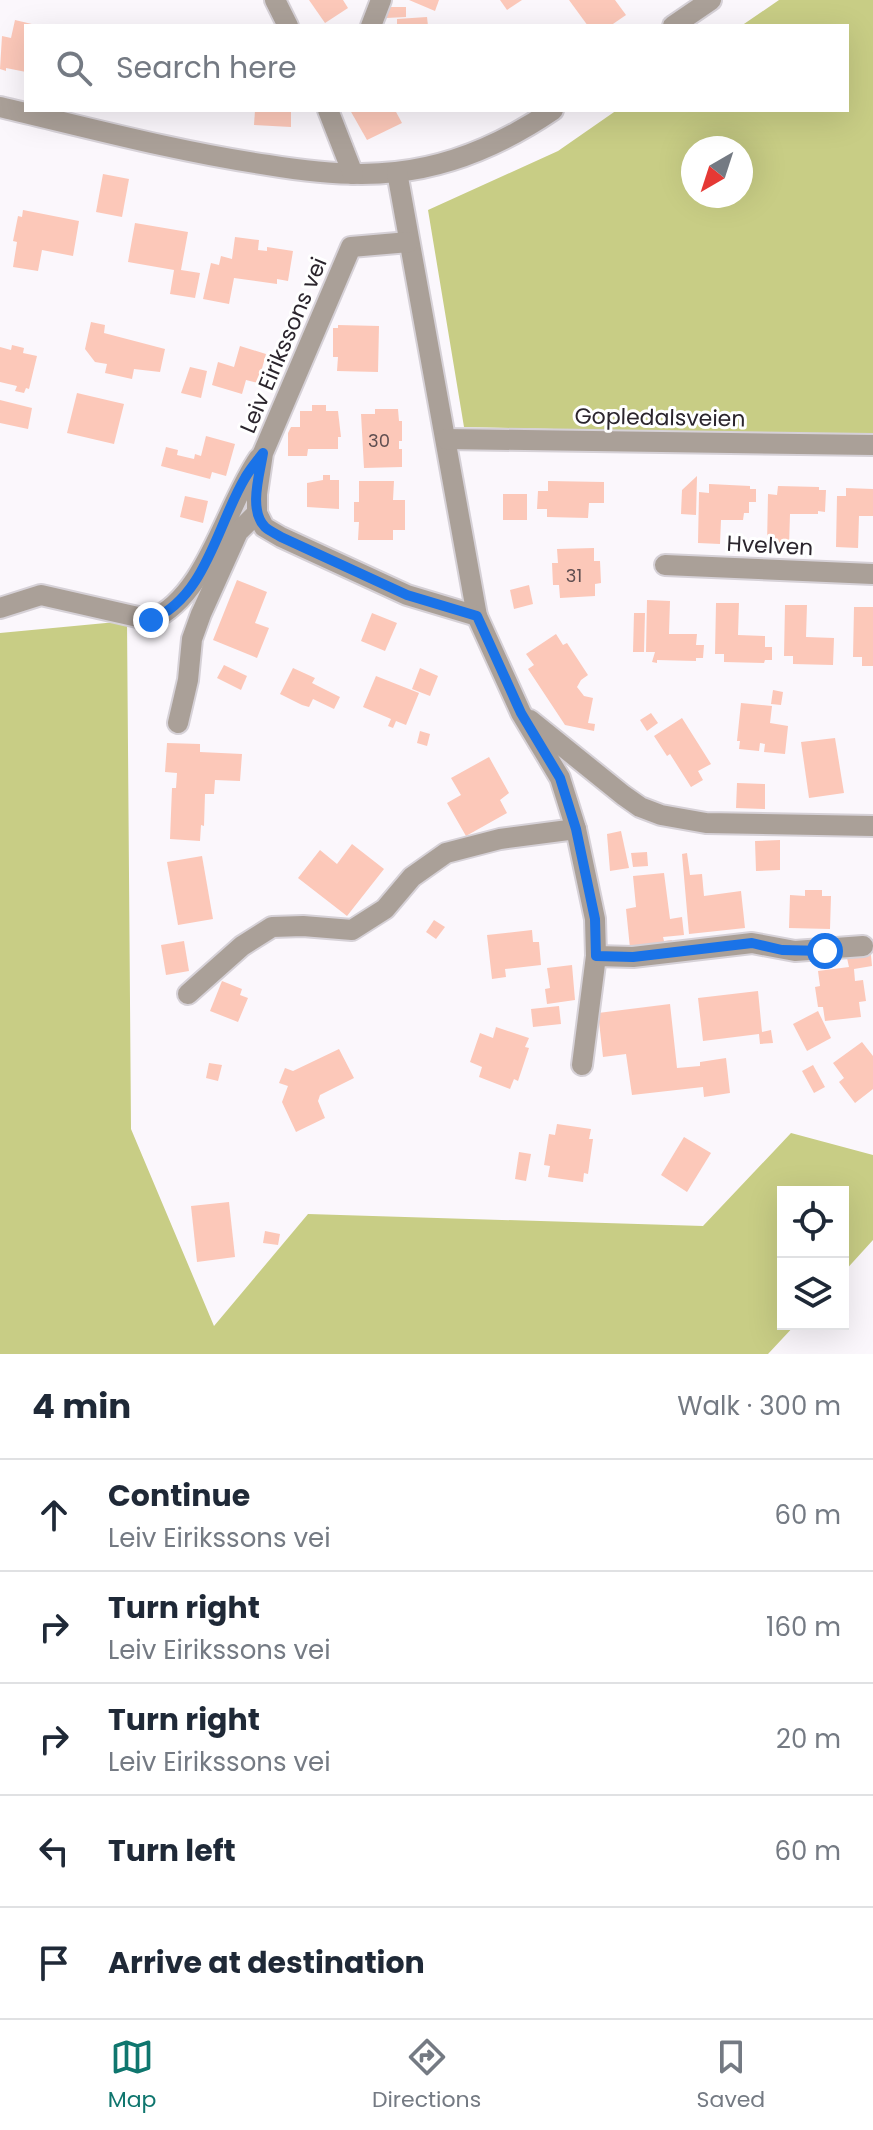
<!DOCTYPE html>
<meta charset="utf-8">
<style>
:root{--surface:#fff;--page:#f6f6f7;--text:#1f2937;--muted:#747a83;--line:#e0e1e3;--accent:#0f766e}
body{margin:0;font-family:Poppins,sans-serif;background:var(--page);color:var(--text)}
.controls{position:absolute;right:24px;bottom:24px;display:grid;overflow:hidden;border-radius:0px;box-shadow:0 8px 32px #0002}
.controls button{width:72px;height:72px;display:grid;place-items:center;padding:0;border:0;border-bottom:2px solid var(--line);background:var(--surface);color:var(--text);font:40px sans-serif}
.compass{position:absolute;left:681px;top:136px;width:72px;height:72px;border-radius:50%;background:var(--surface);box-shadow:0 8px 32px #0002;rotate:219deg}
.stop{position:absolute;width:24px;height:24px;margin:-18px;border:6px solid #1a73e8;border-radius:50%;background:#fff}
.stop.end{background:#1a73e8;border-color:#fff;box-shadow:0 2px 8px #0008}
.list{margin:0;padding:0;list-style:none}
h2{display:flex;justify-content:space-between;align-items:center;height:104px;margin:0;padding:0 32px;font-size:34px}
h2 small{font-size:26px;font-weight:400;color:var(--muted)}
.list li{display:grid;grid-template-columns:52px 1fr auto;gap:24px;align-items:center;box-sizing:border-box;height:112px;padding:0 32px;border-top:2px solid var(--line)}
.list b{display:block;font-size:30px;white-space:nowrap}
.list p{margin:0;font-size:26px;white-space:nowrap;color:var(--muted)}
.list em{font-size:26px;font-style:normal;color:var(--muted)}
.icon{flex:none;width:44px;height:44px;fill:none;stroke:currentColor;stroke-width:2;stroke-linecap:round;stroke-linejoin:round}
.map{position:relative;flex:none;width:873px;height:1354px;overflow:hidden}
.search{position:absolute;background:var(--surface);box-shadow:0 8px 32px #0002;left:24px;right:24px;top:24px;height:88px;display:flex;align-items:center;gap:20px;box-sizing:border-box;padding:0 28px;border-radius:0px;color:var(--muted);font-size:30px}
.sheet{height:664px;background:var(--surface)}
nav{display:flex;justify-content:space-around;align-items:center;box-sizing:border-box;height:112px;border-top:2px solid var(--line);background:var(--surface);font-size:22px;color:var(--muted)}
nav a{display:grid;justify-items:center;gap:4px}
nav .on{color:var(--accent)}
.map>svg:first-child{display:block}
.green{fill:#c8cd85;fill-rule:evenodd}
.building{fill:#fcc8b9}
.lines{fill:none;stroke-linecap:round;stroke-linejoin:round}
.minor-casing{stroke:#d6d1d7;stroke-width:24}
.minor{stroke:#aaa098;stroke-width:20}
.route{stroke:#1a73e8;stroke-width:10}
.labels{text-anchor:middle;stroke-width:6;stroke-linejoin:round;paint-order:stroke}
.number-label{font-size:18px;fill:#5f4e50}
.street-label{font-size:22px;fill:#2b252d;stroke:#fff}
</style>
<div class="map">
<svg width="873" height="1354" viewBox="0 0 873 1354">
<rect width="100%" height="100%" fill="#fbf7fc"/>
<g class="green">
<path d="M779,0H873V436L464,427L428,210L558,151L617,110H847V26H741ZM693,148H741V196H693Z"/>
<path d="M127,621L131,1129L214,1326L308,1214L703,1226L791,1133L873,1155V1240L843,1273V1192H783V1324H796L768,1354H0V633Z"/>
</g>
<g class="building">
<path d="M309,0H343L348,8L325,23Z"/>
<path d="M409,0H439L435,11Z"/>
<path d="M500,0H522L507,10Z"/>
<path d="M569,0H615L626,15L610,26H588Z"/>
<path d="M386,7H406V17L386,18Z"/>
<path d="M427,17L428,26H397V19Z"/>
<path d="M15,20L36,25L26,26V72L6,68V71L0,69L2,36L11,38Z"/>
<path d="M255,110H291V127L254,125Z"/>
<path d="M350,110H395L402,123L367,140Z"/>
<path d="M103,174L129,179L122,217L96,212Z"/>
<path d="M23,210L79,221L73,256L42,250L38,271L13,267L17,242L13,241L18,216L22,217Z"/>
<path d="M135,223L188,232L181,270L200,273L195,298L170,294L174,270L128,262Z"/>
<path d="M235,237L259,240L258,250L267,251V247L293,251L288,281L277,279V284L234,278L229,304L203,299L211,263L219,265L221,256L232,259Z"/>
<path d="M91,322L105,325L104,333L165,349L160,372L134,369L132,379L105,373L107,364L95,362L85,349Z"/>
<path d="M338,325L379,326L378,372L337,371L338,357H333V328H338Z"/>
<path d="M12,345L24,348L23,353L37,356L29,389L26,388L24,393L15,391L17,386L0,382V347L11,350Z"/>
<path d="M240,346L266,354L258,383L246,380L242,394L212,385L218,362L234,367Z"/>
<path d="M190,367L207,371L201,398L181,393Z"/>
<path d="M77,393L124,404L114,444L67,433Z"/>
<path d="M0,400L32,408L28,429L0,423Z"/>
<path d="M312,405H326V411H338L341,437H338V449H308L307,456H288V433L291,427H300V411H312Z"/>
<path d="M375,409H398L399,421H402V441H399V449H402V467L364,468L361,414H375Z"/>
<path d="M206,436L235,444L226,476L212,472L210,479L161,466L166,447L178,450L177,455L194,459L195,454L201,456Z"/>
<path d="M323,475H330V480H339V509L307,507V483L323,480Z"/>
<path d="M697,476L696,515L681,514L682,490Z"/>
<path d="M359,481H394L393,500H405V530H393V540H358L359,522H354V502H359Z"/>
<path d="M548,481L604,482V503H589L588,518L547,517V509H537L538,491H548Z"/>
<path d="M709,484L750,486V489H756V502H749V513H744L743,520H721L720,544L698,543L699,492L709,493Z"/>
<path d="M778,486L819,487V490H826L825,512L818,511V514H790L789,546L767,545L768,494L777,495Z"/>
<path d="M846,488L873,489V516H859L858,548L836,547L837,496H846Z"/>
<rect x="503" y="494" width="24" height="26"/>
<path d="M185,496L208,501L203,523L180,517Z"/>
<path d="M594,548V561H600L601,583L595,584V596L560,598L559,585H553L552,563H558L557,549Z"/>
<path d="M237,580L267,592L255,623L269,628L257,658L213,640Z"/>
<path d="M529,585L533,604L514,609L510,590Z"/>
<path d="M647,600L670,601L669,634H697L696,645H704L703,658H696V661L657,660V663L652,662L655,652H646Z"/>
<path d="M716,603H739L738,635L765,636V647H772V660H765L764,663L724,662V654H715Z"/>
<path d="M785,605H807L806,637L834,638L833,665L793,664V656H784Z"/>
<path d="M854,607H873V666H862V657H853Z"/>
<path d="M372,613L397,623L385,651L361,641Z"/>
<path d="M634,613H645L644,652H633Z"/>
<path d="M556,634L563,645L567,643L588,675L581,680L577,687L584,696L593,698L588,723L595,724L594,731L565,725L528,669L534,665L526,654Z"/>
<path d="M224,665L247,676L241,690L217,678Z"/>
<path d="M293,668L315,678L312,683L340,697L334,709L313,699L309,707L302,705L280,694Z"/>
<path d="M420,668L438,676L430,696L412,689Z"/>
<path d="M376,676L419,693L406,725L396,721L393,728L388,726L391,719L363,707Z"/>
<path d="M773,690L783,692L781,705L771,704Z"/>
<path d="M741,703L772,706L770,723L788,726L785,754L764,752L765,744L760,743L759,751L739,749L740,741H737Z"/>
<path d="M651,713L658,723L647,731L640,720Z"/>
<path d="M682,718L711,764L698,771L703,780L691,787L670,754L667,756L654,736Z"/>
<path d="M420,731L430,734L427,746L417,743Z"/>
<path d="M835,738L844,793L809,798L801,742Z"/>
<path d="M167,743L200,744V752L242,754L240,781L215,780L214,794H205L204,826L201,825L200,841L170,839L172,788H176L177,773L165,772Z"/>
<path d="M489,757L509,793L500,800L507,813L466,836L447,803L461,795L451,778Z"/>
<path d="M737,783L765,784V809L736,808Z"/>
<path d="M621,831L629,868L610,871L607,834Z"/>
<path d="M780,840V870L756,871L755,841Z"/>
<path d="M352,844L384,869L347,916L298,878L320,850L337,864Z"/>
<path d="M647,852L648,866L633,867L631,853Z"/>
<path d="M687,853L690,875L702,874L704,896L741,891L745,928L689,934L682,854Z"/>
<path d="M202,856L213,919L178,925L167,862Z"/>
<path d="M664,873L670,919L682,917L684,935L663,937L664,941L672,940V943L630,948L626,909L636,907L633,876Z"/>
<path d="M805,890H822V896H831L830,929L789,928L790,895L805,896Z"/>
<path d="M434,920L445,927L436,939L426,932Z"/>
<path d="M532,930L533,942H539L541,965L505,969L506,977L492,979L487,935Z"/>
<path d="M184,941L189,971L166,975L161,945Z"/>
<path d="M871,955L872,966L854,969L855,981L863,980L866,1001L859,1002L861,1017L825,1021L823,1007H818L815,987L820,986L818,971L849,967L847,958Z"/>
<path d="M572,965L575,1000L547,1004L545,989L550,988L547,968Z"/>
<path d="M222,981L242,989L240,995L248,998L238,1022L210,1011Z"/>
<path d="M758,991L762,1032L771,1030L773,1043L760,1044L759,1034L703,1041L698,998Z"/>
<path d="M670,1004L677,1068L700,1066V1062L726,1058L730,1093L704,1097L703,1087L632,1095L626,1054L603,1057L598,1013Z"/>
<path d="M559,1006L561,1024L533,1027L531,1009Z"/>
<path d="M818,1011L831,1038L807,1051L793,1024Z"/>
<path d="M496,1027L529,1038L525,1047L529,1048L518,1081L514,1079L510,1089L479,1077L482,1067L470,1062L480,1033L493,1038Z"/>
<path d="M862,1042L873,1056V1089L855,1103L839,1082L844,1078L833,1063Z"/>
<path d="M339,1049L354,1078L320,1095L318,1101L325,1118L296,1132L282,1102L288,1086L279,1083L285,1068L293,1071Z"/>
<path d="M209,1063L222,1065L218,1081L206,1078Z"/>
<path d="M813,1065L825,1087L814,1093L802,1071Z"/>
<path d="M557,1124L591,1129L589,1139H593L588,1174L584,1173L583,1182L548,1177L550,1166L544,1165L549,1134L555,1135Z"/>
<path d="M684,1137L711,1153L687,1192L661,1175Z"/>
<path d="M519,1152L531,1154L526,1181L515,1179Z"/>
<path d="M229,1202L235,1257L197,1262L191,1206Z"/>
<path d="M265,1231L280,1234L278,1245L263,1243Z"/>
</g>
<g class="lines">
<g class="minor-casing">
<g id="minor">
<path d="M275,0L288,26"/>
<path d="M371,26L381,0"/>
<path d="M673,26L711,0"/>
<path d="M0,107C89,128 178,152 268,165C310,172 354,177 396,172C453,166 506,142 553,110"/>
<path d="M328,110L353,174"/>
<path d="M397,172L477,616L521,713L560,778L576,829L595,919L596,956L582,1065"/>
<path d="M409,242L351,247L263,453L257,494V513L264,527L281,537L407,595L477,616"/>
<path d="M446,439L873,445"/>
<path d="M665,565L873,574"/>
<path d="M0,608L41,595L151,620C207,596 225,507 259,458"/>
<path d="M530,720L623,795L640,807L661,815L706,823L873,826"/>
<path d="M178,723L188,680L192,639L201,614L238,532L257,513"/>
<path d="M596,956L633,957L752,943L795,951L863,946"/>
<path d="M188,994L242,946L272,927L303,926L352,930L385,909L412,877L446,853L500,839L576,829"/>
</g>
</g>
<use href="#minor" class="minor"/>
</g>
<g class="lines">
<path class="route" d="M151,620C206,597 217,525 245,478C250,469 257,461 263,453C260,473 248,510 265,527C269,531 277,534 281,537L407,595L477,616L521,713L560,778L576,829L595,919L596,956L633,957L752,943L782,950L825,951"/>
</g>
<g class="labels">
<g class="number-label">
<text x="379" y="447">30</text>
<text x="574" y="582">31</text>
</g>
<g class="street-label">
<text transform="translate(283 345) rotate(-67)" y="8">Leiv Eirikssons vei</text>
<text transform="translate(660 417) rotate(1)" y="8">Gopledalsveien</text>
<text transform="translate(770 545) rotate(3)" y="8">Hvelven</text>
</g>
</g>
</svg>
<div class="controls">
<button><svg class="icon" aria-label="locate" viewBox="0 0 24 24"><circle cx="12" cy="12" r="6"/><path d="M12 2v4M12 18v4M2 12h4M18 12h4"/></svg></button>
<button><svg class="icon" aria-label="layers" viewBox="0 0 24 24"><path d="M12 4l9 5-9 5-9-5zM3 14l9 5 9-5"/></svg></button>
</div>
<svg class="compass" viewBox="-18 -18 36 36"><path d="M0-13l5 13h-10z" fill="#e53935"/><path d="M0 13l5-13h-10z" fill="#747a83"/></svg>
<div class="stop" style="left:825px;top:951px"></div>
<div class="stop end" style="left:151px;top:620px"></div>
<div class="search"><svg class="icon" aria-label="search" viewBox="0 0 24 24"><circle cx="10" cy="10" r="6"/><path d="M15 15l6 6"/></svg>Search here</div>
</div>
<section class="sheet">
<h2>4 min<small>Walk · 300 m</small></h2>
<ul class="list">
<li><svg class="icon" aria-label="ahead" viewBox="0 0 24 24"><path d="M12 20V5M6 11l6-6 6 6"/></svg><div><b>Continue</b><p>Leiv Eirikssons vei</p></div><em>60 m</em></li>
<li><svg class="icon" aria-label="right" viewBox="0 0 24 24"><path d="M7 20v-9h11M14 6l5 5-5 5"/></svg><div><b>Turn right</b><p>Leiv Eirikssons vei</p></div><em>160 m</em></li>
<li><svg class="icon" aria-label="right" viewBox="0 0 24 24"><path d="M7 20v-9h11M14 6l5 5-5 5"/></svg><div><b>Turn right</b><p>Leiv Eirikssons vei</p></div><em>20 m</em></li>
<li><svg class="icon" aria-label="left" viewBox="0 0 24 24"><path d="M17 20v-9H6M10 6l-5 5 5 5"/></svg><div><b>Turn left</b></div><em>60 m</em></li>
<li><svg class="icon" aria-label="arrive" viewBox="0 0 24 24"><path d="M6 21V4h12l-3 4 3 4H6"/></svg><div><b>Arrive at destination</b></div></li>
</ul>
</section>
<nav>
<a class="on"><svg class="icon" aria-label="map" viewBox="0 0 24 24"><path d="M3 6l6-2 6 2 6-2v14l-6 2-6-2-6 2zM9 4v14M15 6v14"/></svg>Map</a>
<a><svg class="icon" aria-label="directions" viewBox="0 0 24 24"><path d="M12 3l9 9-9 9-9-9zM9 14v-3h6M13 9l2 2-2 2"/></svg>Directions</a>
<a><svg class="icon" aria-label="saved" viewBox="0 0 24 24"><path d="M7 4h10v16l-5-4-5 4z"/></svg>Saved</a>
</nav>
